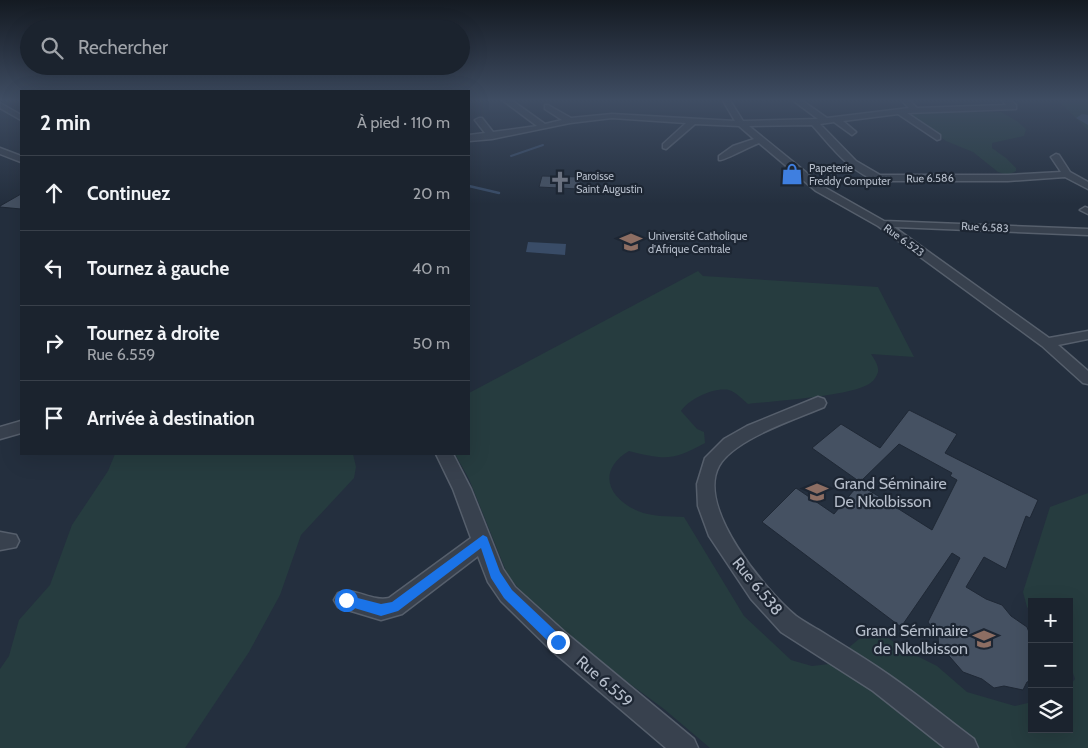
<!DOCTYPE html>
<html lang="fr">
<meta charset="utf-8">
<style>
:root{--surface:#1b232e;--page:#282f3a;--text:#f1f3f6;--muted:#a0a4aa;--line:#39404a}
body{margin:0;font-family:Cabin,sans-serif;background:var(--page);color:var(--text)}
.controls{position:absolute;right:15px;bottom:15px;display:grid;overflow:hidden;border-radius:0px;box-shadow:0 5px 20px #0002}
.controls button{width:45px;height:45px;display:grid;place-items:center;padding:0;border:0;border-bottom:1px solid var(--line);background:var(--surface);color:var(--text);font:25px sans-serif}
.stop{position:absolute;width:15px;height:15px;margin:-11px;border:4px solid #1a73e8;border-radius:50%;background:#fff}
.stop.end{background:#1a73e8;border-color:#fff;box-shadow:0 1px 5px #0008}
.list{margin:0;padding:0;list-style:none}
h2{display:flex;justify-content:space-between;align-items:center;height:65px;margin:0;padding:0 20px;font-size:21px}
h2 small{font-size:16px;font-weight:400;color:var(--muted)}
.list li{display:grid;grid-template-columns:32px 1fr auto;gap:15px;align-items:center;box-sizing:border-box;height:75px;padding:0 20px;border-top:1px solid var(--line)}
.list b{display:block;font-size:19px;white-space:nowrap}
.list p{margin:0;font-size:16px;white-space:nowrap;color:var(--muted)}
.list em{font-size:16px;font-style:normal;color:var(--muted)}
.icon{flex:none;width:28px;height:28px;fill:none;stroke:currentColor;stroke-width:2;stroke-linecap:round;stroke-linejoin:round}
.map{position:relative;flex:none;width:1088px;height:748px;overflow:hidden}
.search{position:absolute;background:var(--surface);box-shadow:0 5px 20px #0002;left:20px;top:20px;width:450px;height:55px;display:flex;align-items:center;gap:12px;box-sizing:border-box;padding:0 18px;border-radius:28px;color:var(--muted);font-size:19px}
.panel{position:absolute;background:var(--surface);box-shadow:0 5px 20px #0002;left:20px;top:90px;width:450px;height:365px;border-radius:0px}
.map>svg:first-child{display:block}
.green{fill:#263c3f}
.water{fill:#394c67}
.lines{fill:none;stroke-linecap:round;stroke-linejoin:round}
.stream-far1{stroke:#394c67;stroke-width:2}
.stream{stroke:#394c67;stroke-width:2.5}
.river{fill:#394c67;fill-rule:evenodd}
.building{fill:#455162;stroke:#1f2835}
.minor-casing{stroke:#565f6c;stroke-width:3}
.minor{fill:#38414e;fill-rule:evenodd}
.route{fill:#1a73e8}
.labels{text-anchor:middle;stroke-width:4.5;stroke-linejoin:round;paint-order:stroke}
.far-poi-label{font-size:11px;fill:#b4bcc9;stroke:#1d2633;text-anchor:start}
.far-street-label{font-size:11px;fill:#b4bcc9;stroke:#1d2633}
.near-poi-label{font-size:16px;fill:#b4bcc9;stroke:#1d2633;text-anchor:start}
.near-street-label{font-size:16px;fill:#b4bcc9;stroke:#1d2633}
</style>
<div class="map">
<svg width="1088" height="748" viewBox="0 0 1088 748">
<rect width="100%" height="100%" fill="#242f3e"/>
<g class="green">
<path d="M1057,99H1088V130Z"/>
<path d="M917,111L1001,112L1017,121L1026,129L1024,136L992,143V148L1006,158L1016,168V171L1008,175L998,172L973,152L946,141L912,117L911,112Z"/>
<path d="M698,271L703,276L878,287L914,357L871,354C874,359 879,365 878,372C877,376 873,382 869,384C851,396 773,401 748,404C743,400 736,392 729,390C714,387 689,399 681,411L697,429L704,432L705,443C672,461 665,460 629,451C597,470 607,498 638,511C652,517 668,516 684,517L744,616L791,660L812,666L829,664L859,639L888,638L907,651L937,666L967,692L1015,706L1032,702V729H1069V686L1075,679L1069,661V602H1032V613L1027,607L1023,592L1050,507L1088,493V748H710L664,709L569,639L521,591L508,576L469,479L455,454H469V393Z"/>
<path d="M115,454H353L356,467L354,478L301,535L280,595L249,652L185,748H0V669L9,656L19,620L50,585L72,525L108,471Z"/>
</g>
<path class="water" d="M528,242L566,244L565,255L526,252Z"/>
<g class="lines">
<path class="stream-far1" d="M511,156L543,145"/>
<path class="stream" d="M469,186L499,193"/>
<path class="river" d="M1082,114L1088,115V125L1076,118Z"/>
</g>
<g class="building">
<path d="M542,176L581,177L579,189L539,187Z"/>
<path d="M21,194V209L0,207V206Z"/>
<path d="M909,410L957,434L945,453L1038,500L1030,518L1026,516L1006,569L984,557L966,587L986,599L1002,605L1011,616L1027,627L1032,640V680L1027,682L1023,690L1004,686L994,688L982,679L963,672L950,657L939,647L938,637L928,622L960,558L952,553L901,627L762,522L796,488L834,514L859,484L932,530L957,480L950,476L952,473L899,444L860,482L812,448L841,424L880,448Z"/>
</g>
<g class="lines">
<g class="minor-casing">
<g id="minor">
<path d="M501,99H510L545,124L562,120L545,109V105H548L571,118L612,114L735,121L722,99H729L743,121L818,119L791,99H800L827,118L909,108L900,99H908L917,108L1006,105L1001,99H1009L1016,105V109L907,113L940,135V139L937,140L898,114L843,121L856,132L852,135L834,122L820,124L856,161L880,175H1008L1061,172L1051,157L1056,154L1059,155L1070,172L1088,182V189L1065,177L1008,181H879C850,173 831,146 812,125L749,126L824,187L884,221L1088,229V235L894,227L1049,338L1088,331V339L1058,345L1088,371V384L1083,383L1042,346L878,226L816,191L759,143C750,146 724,161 719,160V156L733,146L754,139L739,126L695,124L666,149L663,148V144L686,123L612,118L570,123L492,139L469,141V135L485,133L475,120L479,118H482L493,132L537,126Z"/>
<path d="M0,103L21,115V120L0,108Z"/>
<path d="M0,148L21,156V162L0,154Z"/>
<path d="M1085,207L1088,208V214L1080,210Z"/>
<path d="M818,397L824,399L826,403L824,407C796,419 734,439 719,466C696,508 766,591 796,616C804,622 814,627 822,632C844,646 868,660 889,675C918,695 946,718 974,739L978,748H945L873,691L781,632L751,599L709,536L698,506L697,484L705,458L724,439L747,426Z"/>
<path d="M21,421V433L0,439V427Z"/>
<path d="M436,454H453L471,489L503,569L515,587L567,634L694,739L698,748H666L551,650L501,601L488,582L478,556L402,614L381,620L338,607L334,600L338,593C354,586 371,602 389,598L471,538L453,489Z"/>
<path d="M0,532L16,535L19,541L16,547L0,550Z"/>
</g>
</g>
<use href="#minor" class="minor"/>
</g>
<linearGradient id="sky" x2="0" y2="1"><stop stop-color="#141a22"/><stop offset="0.49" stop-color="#3f4d63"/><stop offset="1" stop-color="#3f4d63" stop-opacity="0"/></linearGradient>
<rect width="1088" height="204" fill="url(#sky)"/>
<path class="route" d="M483,535L487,537L500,572L512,590L563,638L565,642L563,647L558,649L554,647L504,598L491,578L481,548L398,611L381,616L341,604L340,600L341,596L346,595L381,604L392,602Z"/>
<defs>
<g id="shop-bare" transform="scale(1.725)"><path d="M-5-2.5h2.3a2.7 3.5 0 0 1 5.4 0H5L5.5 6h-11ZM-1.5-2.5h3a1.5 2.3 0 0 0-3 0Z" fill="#3f7fe0" stroke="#1d2633" stroke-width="2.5" paint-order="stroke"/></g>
<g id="church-bare" transform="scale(1.725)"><path d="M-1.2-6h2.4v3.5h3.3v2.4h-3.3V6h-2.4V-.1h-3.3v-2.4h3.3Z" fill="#6b7280" stroke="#1d2633" stroke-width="2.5" paint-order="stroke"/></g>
<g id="university-bare" transform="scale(1.725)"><path d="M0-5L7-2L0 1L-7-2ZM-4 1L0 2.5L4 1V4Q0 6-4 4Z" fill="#8d6e63" stroke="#1d2633" stroke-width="2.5" paint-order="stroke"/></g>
<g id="school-bare" transform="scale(1.725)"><path d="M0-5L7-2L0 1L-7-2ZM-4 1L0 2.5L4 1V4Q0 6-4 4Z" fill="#8d6e63" stroke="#1d2633" stroke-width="2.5" paint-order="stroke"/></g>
</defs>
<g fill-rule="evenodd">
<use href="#shop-bare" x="792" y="174"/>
<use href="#church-bare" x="560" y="182"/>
<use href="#university-bare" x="631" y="242"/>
<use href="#school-bare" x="817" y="492"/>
<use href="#university-bare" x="984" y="639"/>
</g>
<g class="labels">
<g class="far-poi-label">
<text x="809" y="172">Papeterie<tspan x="809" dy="13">Freddy Computer</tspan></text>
<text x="576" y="180">Paroisse<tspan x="576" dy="13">Saint Augustin</tspan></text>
<text x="648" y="240">Université Catholique<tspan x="648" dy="13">d'Afrique Centrale</tspan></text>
</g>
<g class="far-street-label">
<text transform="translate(930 178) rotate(-1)" y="4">Rue 6.586</text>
<text transform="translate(985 227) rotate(3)" y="4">Rue 6.583</text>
<text transform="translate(904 240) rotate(36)" y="4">Rue 6.523</text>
</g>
<g class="near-poi-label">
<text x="834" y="489">Grand Séminaire<tspan x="834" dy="18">De Nkolbisson</tspan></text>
<text x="968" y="636" text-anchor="end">Grand Séminaire<tspan x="968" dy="18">de Nkolbisson</tspan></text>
</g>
<g class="near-street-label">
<text transform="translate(758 586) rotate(51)" y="6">Rue 6.538</text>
<text transform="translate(605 681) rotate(41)" y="6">Rue 6.559</text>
</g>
</g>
</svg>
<div class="controls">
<button>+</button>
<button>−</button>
<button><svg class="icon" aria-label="layers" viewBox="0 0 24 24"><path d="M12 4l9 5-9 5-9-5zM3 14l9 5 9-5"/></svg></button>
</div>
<div class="stop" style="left:346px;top:600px"></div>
<div class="stop end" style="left:558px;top:642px"></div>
<div class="search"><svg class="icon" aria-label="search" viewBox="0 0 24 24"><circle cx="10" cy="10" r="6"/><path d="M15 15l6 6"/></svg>Rechercher</div>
<section class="panel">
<h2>2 min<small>À pied · 110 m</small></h2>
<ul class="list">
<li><svg class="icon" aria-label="ahead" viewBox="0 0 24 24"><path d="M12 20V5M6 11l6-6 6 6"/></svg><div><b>Continuez</b></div><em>20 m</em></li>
<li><svg class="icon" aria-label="left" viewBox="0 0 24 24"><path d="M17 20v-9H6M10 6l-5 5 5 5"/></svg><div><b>Tournez à gauche</b></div><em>40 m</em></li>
<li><svg class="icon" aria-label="right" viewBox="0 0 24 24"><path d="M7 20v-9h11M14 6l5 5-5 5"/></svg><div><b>Tournez à droite</b><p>Rue 6.559</p></div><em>50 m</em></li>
<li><svg class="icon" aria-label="arrive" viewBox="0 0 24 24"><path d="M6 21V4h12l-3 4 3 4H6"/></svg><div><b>Arrivée à destination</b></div></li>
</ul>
</section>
</div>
